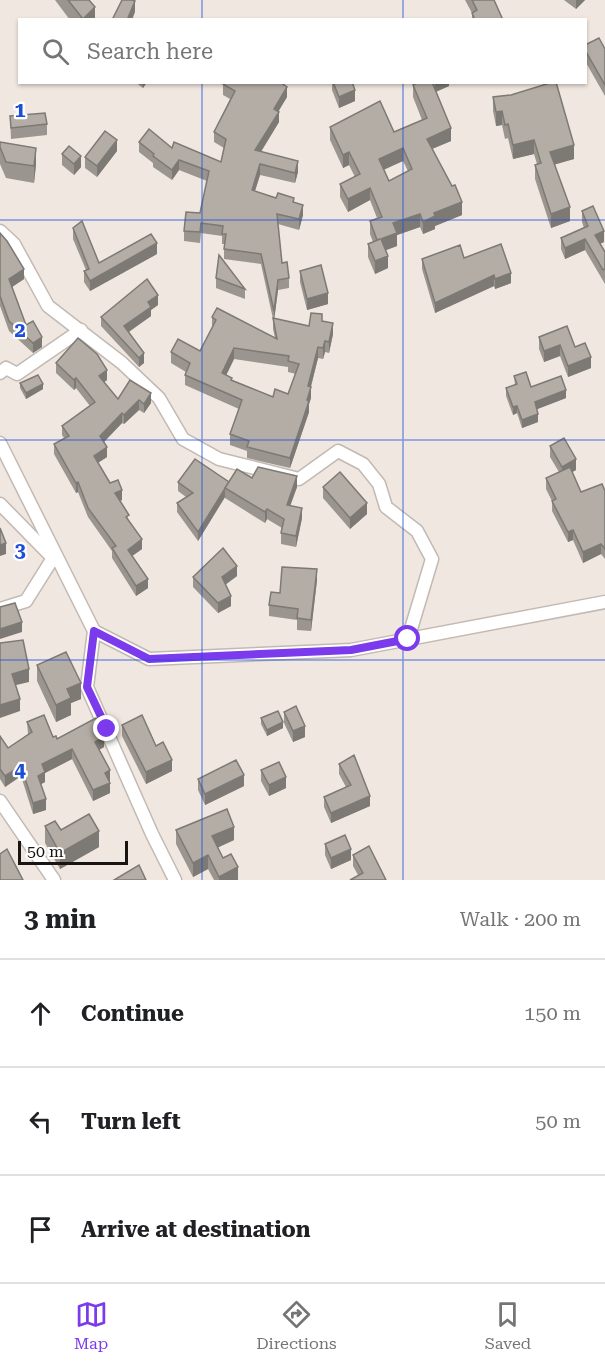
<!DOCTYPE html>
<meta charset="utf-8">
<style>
:root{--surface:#fff;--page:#f6f6f6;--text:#202124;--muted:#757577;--line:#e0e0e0;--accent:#7c3aed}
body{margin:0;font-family:"Roboto Serif",serif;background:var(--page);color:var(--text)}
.scale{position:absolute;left:18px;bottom:15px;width:110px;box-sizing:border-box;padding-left:6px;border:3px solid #171412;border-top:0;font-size:16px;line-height:21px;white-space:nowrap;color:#171412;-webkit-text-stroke:4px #fff;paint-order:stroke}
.stop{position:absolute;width:18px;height:18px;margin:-14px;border:4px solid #7c3aed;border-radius:50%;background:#fff}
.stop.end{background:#7c3aed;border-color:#fff;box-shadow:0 2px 6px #0008}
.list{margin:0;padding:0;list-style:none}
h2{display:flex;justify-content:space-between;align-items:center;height:78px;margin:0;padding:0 24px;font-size:26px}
h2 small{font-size:20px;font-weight:400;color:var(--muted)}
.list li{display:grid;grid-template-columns:39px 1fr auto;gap:18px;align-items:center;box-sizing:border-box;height:108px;padding:0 24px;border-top:2px solid var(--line)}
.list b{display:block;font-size:22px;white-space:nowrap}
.list em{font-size:20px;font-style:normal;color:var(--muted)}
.icon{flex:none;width:33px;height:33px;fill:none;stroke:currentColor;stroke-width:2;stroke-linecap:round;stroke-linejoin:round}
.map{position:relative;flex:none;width:605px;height:880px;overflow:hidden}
.search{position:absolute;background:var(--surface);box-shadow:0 2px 4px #0004;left:18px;right:18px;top:18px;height:66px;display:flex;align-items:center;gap:15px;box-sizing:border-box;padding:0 21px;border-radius:0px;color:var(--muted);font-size:22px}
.sheet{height:402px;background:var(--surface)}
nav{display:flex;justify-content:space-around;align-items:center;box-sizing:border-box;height:84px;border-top:2px solid var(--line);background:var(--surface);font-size:16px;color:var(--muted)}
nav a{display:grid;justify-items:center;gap:3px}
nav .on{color:var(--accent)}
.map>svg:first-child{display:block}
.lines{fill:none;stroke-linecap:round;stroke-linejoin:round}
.minor-casing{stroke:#c2b9b3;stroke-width:15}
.minor{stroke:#fff;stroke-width:12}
.wall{fill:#9a958e;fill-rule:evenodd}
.shaded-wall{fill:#7d7974}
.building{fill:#b3ada5;stroke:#7d7974;stroke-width:1.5;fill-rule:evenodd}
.route{stroke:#7c3aed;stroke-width:8}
.grid{fill:none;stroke:#1d4ed8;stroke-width:1.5;stroke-opacity:0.55}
.grid-label{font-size:20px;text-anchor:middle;font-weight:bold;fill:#1d4ed8;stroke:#fff;stroke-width:4.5;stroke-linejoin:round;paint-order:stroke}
</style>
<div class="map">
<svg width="605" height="880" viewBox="0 0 605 880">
<rect width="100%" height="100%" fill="#f0e7e0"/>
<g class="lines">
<g class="minor-casing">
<g id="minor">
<path d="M0,231L14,244L48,306L122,363L159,398L183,439L219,459L299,479L338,451L363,464L379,484L386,507L417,531L432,559L408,639"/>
<path d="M0,373L6,368L17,374L81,330"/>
<path d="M0,443L94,631L87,687L152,834L175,880"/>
<path d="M0,504L53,558L26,601L0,609"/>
<path d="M94,631L149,659L351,650L605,602"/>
<path d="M0,801L54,880"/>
</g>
</g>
<use href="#minor" class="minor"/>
</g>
<g class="wall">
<path d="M55,0H89L95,20H70Z"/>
<path d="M465,0H494L503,20H472V13Z"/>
<path d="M564,0H585L576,9Z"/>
<path d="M585,45L605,49V96L585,61Z"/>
<path d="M135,82H147L143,88Z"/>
<path d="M332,82H352L355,101L339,108L332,90Z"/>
<path d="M418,82H449V86L436,92L451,141L432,149L462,215L435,226V229L423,234L420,227L397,235V246L386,250L388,268L375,274L368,257V244L373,242L370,234V221L377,218L370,200L348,212L340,197V184L355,177L349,165L343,168L330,140V127L394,132L422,120L413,97V85ZM403,161L408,171L389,181L384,169Z"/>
<path d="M223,84L287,97L278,111L279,122L261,152L298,172L295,183L260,175L255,191L276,198L294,203L303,215L299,230L278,224L282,263L289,278V288L278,290L274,319L309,326L322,321L333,334L329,353L325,352L323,359L318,358L311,387V398L309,404V412L290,468L247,458V451L230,445V434L239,409L185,385V375L186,372L171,363V352L200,351L212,328V317L275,338L273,329V319L261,264L224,259V244H222V236L201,233L200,243L184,241V231L200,213L207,181L179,170L172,180L153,167V163L139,152V142L172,148L221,162L224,148L214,142V132L230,99L223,95ZM234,359L288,367V372L296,374L288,394L273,397L232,380L226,375Z"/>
<path d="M493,97L574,159L554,164L570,221L551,228L535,179V165L537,164L534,154L513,159L508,138L505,139L502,125L496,126L493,111Z"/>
<path d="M10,116L47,124V135L11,139Z"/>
<path d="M0,142L36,164L34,183L6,178L0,164Z"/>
<path d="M117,151L97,177L85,168V157Z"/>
<path d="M62,154L81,167L74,175L62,165Z"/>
<path d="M582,211L604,242L600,244L605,252V284L585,250L565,259L561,249V238L584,228L582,222Z"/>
<path d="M73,228L99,263L157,254L90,291L84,282V271L86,270L73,239Z"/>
<path d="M0,233L24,279L12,287L26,325L42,347L33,353L9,331L0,306Z"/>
<path d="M464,258L511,283L495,289L494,286L435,313L422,269V259Z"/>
<path d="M300,271L328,304L307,310L300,282Z"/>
<path d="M216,278L245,289V299L216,288Z"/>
<path d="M158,305L151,310V316L129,332L144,363L139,367L101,326V317Z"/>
<path d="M539,337L575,347L591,368L568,377L560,356L544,362L539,349Z"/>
<path d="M56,363L107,380L104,382L118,399L130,380L151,403L144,413L139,410L124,424L122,423L104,442L107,457L98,463L110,483L122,500L120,501L142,549L132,556L148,588L136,596L112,558V551L88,517L78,492L76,493L54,454V444L64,438L62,435V426L90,406L76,388L74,390L56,373Z"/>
<path d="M514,376L531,387L566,398L537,409L538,422L522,428L517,413L513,415L506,396V388L515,385Z"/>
<path d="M20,383L43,389L26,399L20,388Z"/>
<path d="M550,446L576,470L572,472L581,492L605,491V559L601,554L583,563L573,540L568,542L552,511V501L546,489V478L559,472L550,457Z"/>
<path d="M252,478L297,487L290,505L302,518L296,547L281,544V533L282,528L267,519L265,523L225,498V497L198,541L177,512V503L186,497L178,491V482H229Z"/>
<path d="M323,487L367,514L350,529L323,498Z"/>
<path d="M237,576L225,585L231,606L218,613L193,587V577Z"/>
<path d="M317,580L311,631L297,630V620L269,616V605L280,593Z"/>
<path d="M37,665L81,699L71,703V715L56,722L37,681Z"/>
<path d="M284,712L305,737L293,742L284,723Z"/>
<path d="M261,718L283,728L267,736L261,724Z"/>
<path d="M27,722L57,739L104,747L99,750L110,781H109L110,793L93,801L72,759L45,773V782L41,784L46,810L33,814L21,776L5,787L0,779V736L8,748L28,734Z"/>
<path d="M122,725L156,746L172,771L146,784L122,736Z"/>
<path d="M339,764L370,806L331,823L324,807V797L346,787L339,774Z"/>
<path d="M261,770L286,788L269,796L261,781Z"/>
<path d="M198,779L244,786L205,805L198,790Z"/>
<path d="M45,826L61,830L99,847L60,869L45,843Z"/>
<path d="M176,830L234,840L217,848L223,858L238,880H214L208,869L193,877L176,844Z"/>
<path d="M325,844L351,860L331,869L325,855Z"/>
<path d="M353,855L386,880L358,875L353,866Z"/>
</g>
<g class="shaded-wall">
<path d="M576,0H585L576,9Z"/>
<path d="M135,1V12L132,20H127Z"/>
<path d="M95,7V20H83V19Z"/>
<path d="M143,82H147L143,88Z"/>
<path d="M435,82H449V86L435,92Z"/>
<path d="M287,87V97L274,119V109Z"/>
<path d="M355,90V101L339,108V97Z"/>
<path d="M502,111V125L496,126V112Z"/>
<path d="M279,112V122L255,161V150Z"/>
<path d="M451,128V141L427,151V139Z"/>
<path d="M117,140V151L97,177V166Z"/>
<path d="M534,140V154L513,159V145Z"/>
<path d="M574,145V159L550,166V152Z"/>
<path d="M36,148V164L34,183V166Z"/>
<path d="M403,148V161L379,172V159Z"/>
<path d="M349,152V165L343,168V155Z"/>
<path d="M81,156V167L74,175V164Z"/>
<path d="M179,160V170L172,180V170Z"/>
<path d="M298,161V172L295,183V173Z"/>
<path d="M260,164V175L252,200V190Z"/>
<path d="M370,188V200L348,212V199Z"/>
<path d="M462,202V215L435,226V229L423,234V222L434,213Z"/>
<path d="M303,205V215L299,230V219Z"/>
<path d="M570,207V221L551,228V214Z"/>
<path d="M420,214V227L397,235V246L381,252V239L393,223Z"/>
<path d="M604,231V242L595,246V235Z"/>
<path d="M585,239V250L565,259V248Z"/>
<path d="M157,243V254L90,291V281Z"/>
<path d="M388,256V268L375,274V261Z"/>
<path d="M24,269V279L9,289V279Z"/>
<path d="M511,273V283L495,289V279Z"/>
<path d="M494,275V286L435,313V303Z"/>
<path d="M278,280V290L274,321V311Z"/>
<path d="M328,293V304L307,310V299Z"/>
<path d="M158,295V305L151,310V316L124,335V326L148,302Z"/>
<path d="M333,323V334L329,353V342Z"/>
<path d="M42,337V347L33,353V343Z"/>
<path d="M325,341V352L323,359V348Z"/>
<path d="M560,345V356L544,362V351Z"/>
<path d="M318,347V358L308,397V386Z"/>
<path d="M234,348V359L222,384V373Z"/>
<path d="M144,353V363L139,367V358Z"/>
<path d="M591,357V368L568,377V366Z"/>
<path d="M107,370V380L99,386V376Z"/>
<path d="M76,378V388L74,390V380Z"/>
<path d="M43,384V389L26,399V393Z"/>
<path d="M311,387V398L309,404V412L290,468V458Z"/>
<path d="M566,390V398L535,410V402Z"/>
<path d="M151,393V403L144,413V404Z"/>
<path d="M139,400V410L124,424V415Z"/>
<path d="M517,406V413L513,415V407Z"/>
<path d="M122,413V423L100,446V436Z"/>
<path d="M538,414V422L522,428V420Z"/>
<path d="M107,447V457L94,465V456Z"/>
<path d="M576,459V470L562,478V467Z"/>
<path d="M297,476V487L287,515V505Z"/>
<path d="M78,482V492L76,493V483Z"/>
<path d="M225,488V497L198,541V532Z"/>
<path d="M122,490V500L115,503V493Z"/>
<path d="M367,503V514L350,529V518Z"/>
<path d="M302,508V518L296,547V536Z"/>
<path d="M267,509V519L265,523V512Z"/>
<path d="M573,530V540L568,542V532Z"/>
<path d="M142,539V549L128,559V550Z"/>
<path d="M6,543V554L0,556V545Z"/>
<path d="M601,544V554L583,563V552Z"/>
<path d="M237,566V576L222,587V577Z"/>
<path d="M317,569V580L311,631V620Z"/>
<path d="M148,579V588L136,596V586Z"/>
<path d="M231,596V606L218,613V603Z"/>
<path d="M22,622V632L0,639V629Z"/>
<path d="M29,669V682L12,686V674Z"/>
<path d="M81,683V699L71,703V715L56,722V705L67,689Z"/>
<path d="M20,699V711L0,718V705Z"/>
<path d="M283,722V728L267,736V730Z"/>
<path d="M305,726V737L293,742V731Z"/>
<path d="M104,736V747L95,752V742Z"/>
<path d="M72,749V759L45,773V782L38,786V776L42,764Z"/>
<path d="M172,760V771L146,784V772Z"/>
<path d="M21,766V776L5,787V776Z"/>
<path d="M110,770V781L105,783V773Z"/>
<path d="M244,775V786L205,805V794Z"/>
<path d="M286,777V788L269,796V785Z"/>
<path d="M110,783V793L93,801V790Z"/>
<path d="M370,796V806L331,823V813Z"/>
<path d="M46,799V810L33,814V803Z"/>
<path d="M234,827V840L212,850V836Z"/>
<path d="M99,831V847L60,869V853Z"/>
<path d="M351,849V860L331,869V858Z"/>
<path d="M208,855V869L193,877V863Z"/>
<path d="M238,867V880H219V877Z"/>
</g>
<g class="building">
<path d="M68,0H89L95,7L83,19Z"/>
<path d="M122,0H132L135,1L127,20H112Z"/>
<path d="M472,0H494L503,20H475L472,13L477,10Z"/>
<path d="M599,38L605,49V85L585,50V45Z"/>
<path d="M224,82H280L287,87L274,109L279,112L255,150L298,161L295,173L260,164L252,190L276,198L278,193L294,198L293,202L303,205L299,219L277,214L282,263L287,262L289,278L278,280L274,311L261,254L224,249L226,234H222L223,226L201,223L200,232L184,231L186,212L200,213L209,171L179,160L172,170L153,156L154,154L139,142L149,129L172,148L174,142L221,162L226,139L214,132L235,91L223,84Z"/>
<path d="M333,82H352L355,90L339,97Z"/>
<path d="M418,82H432L451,128L427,139L452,186L455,185L462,202L434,213L435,216L423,222L420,214L393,223L397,233L381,239L388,256L375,261L368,244L380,239L377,240L370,221L382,217L370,188L348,199L340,184L360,174L349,152L343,155L330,127L380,101L394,132L427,118L413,85ZM403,148L412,169L389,181L379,159Z"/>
<path d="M553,82H556L574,145L550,152L570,207L551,214L535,165L541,163L534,140L513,145L508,124L505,125L502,111L496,112L493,97L511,95Z"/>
<path d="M45,113L47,124L11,128L10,116Z"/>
<path d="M105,131L117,140L97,166L85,157Z"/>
<path d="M0,142L36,148L34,166L6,162L0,147Z"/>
<path d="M69,146L81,156L74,164L62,154Z"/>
<path d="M593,206L604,231L595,235L605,252V269L603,270L585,239L565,248L561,238L588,226L582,211Z"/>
<path d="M82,221L99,263L151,234L157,243L90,281L84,271L89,269L73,228Z"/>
<path d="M0,233L7,241L24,269L9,279L26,325L33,321L42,337L33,343L9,321L0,296Z"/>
<path d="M501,244L511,273L495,279L494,275L435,303L422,259L460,245L464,258Z"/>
<path d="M219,255L245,289L216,278Z"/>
<path d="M321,265L328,293L307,299L300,271Z"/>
<path d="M147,279L158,295L148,302L151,307L124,326L144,353L139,358L101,317Z"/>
<path d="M217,308L277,339L273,318L309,326L311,313L322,314V321L333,323L329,342L325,341L323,348L318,347L308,386L311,387L307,400L309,401L290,458L247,447L249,441L230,434L242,400L185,375L190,363L171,352L178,339L200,351L216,320L212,317ZM234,348L289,356L288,361L299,364L288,394L275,389L273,397L231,380L232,378L222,373Z"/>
<path d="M567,326L575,347L585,343L591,357L568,366L560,345L544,351L539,337Z"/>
<path d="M78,338L97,354L107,370L99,376L118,399L130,380L151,393L144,404L139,400L124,415L122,413L100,436L107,447L94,456L110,483L118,480L122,490L115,493L129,515L126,517L142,539L128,550L148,579L136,586L112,548L116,546L88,508L78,482L76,483L54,444L69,436L62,426L95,402L76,378L74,380L56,363Z"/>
<path d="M526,372L531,387L561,376L566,390L535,402L538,414L522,420L517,406L513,407L506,388L517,384L514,376Z"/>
<path d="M38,375L43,384L26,393L20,383Z"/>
<path d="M564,438L576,459L562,467L550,446Z"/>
<path d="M195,459L229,482L198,532L177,503L193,493L178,482Z"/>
<path d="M258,467L297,476L287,505L302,508L296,536L281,533L284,519L267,509L265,512L225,488L237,469L252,478Z"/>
<path d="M570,467L581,492L602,484L605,491V549L601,544L583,552L573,530L568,532L552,501L556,499L546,478Z"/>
<path d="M340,472L367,503L350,518L323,487Z"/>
<path d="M0,528L6,543L0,545Z"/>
<path d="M223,548L237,566L222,577L231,596L218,603L193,577Z"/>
<path d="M282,567L317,569L311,620L297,618L298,609L269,605L271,592L280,593Z"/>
<path d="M15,603L22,622L0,629V607Z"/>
<path d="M23,640L29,669L12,674L20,699L0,705V643Z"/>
<path d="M66,652L81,683L67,689L71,698L56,705L37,665Z"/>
<path d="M296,706L305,726L293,731L284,712Z"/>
<path d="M278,711L283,722L267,730L261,718Z"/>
<path d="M44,715L53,737L56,736L57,739L96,718L104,736L95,742L110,770L105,773L110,783L93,790L72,749L42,764L45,772L38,776L46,799L33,803L21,766L5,776L0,769V736L8,748L32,732L27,722Z"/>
<path d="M142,715L156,746L163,742L172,760L146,772L122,725Z"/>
<path d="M354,755L370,796L331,813L324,797L351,785L339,764Z"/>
<path d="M236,760L244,775L205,794L198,779Z"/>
<path d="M279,762L286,777L269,785L261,770Z"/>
<path d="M227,809L234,827L212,836L223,858L231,854L238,867L219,877L208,855L193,863L176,830Z"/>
<path d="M89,814L99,831L60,853L45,826L55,821L61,830Z"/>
<path d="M345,835L351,849L331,858L325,844Z"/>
<path d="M369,846L386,880H350L363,873L353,855Z"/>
<path d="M7,849L23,880H0V854Z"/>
<path d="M139,865L146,880H114Z"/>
</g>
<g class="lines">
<path class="route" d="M107,729L87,687L94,631L149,659L351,650L408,639"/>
</g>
<path class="grid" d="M202,0V20M403,0V20M202,82V880M403,82V880M0,220H605M0,440H605M0,660H605"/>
<g class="grid-label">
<text x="20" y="117">1</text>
<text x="20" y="337">2</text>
<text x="20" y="557">3</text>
<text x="20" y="777">4</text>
</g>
</svg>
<div class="scale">50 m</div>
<div class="stop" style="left:408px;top:639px"></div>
<div class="stop end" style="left:107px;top:729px"></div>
<div class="search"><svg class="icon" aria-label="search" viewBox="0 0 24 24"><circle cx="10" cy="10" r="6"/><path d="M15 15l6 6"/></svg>Search here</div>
</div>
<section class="sheet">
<h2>3 min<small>Walk · 200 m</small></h2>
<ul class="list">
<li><svg class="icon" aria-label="ahead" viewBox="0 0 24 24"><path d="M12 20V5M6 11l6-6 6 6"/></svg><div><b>Continue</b></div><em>150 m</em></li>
<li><svg class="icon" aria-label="left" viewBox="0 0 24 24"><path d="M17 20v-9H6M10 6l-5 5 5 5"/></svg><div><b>Turn left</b></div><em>50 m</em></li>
<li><svg class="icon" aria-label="arrive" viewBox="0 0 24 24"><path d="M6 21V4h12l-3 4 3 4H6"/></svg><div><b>Arrive at destination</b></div></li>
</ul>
</section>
<nav>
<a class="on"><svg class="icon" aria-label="map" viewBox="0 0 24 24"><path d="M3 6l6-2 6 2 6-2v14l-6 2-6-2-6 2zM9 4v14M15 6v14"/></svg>Map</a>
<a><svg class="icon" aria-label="directions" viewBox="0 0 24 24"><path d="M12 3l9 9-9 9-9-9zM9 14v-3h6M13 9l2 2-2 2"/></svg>Directions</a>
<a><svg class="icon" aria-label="saved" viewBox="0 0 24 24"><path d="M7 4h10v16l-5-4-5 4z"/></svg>Saved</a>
</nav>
